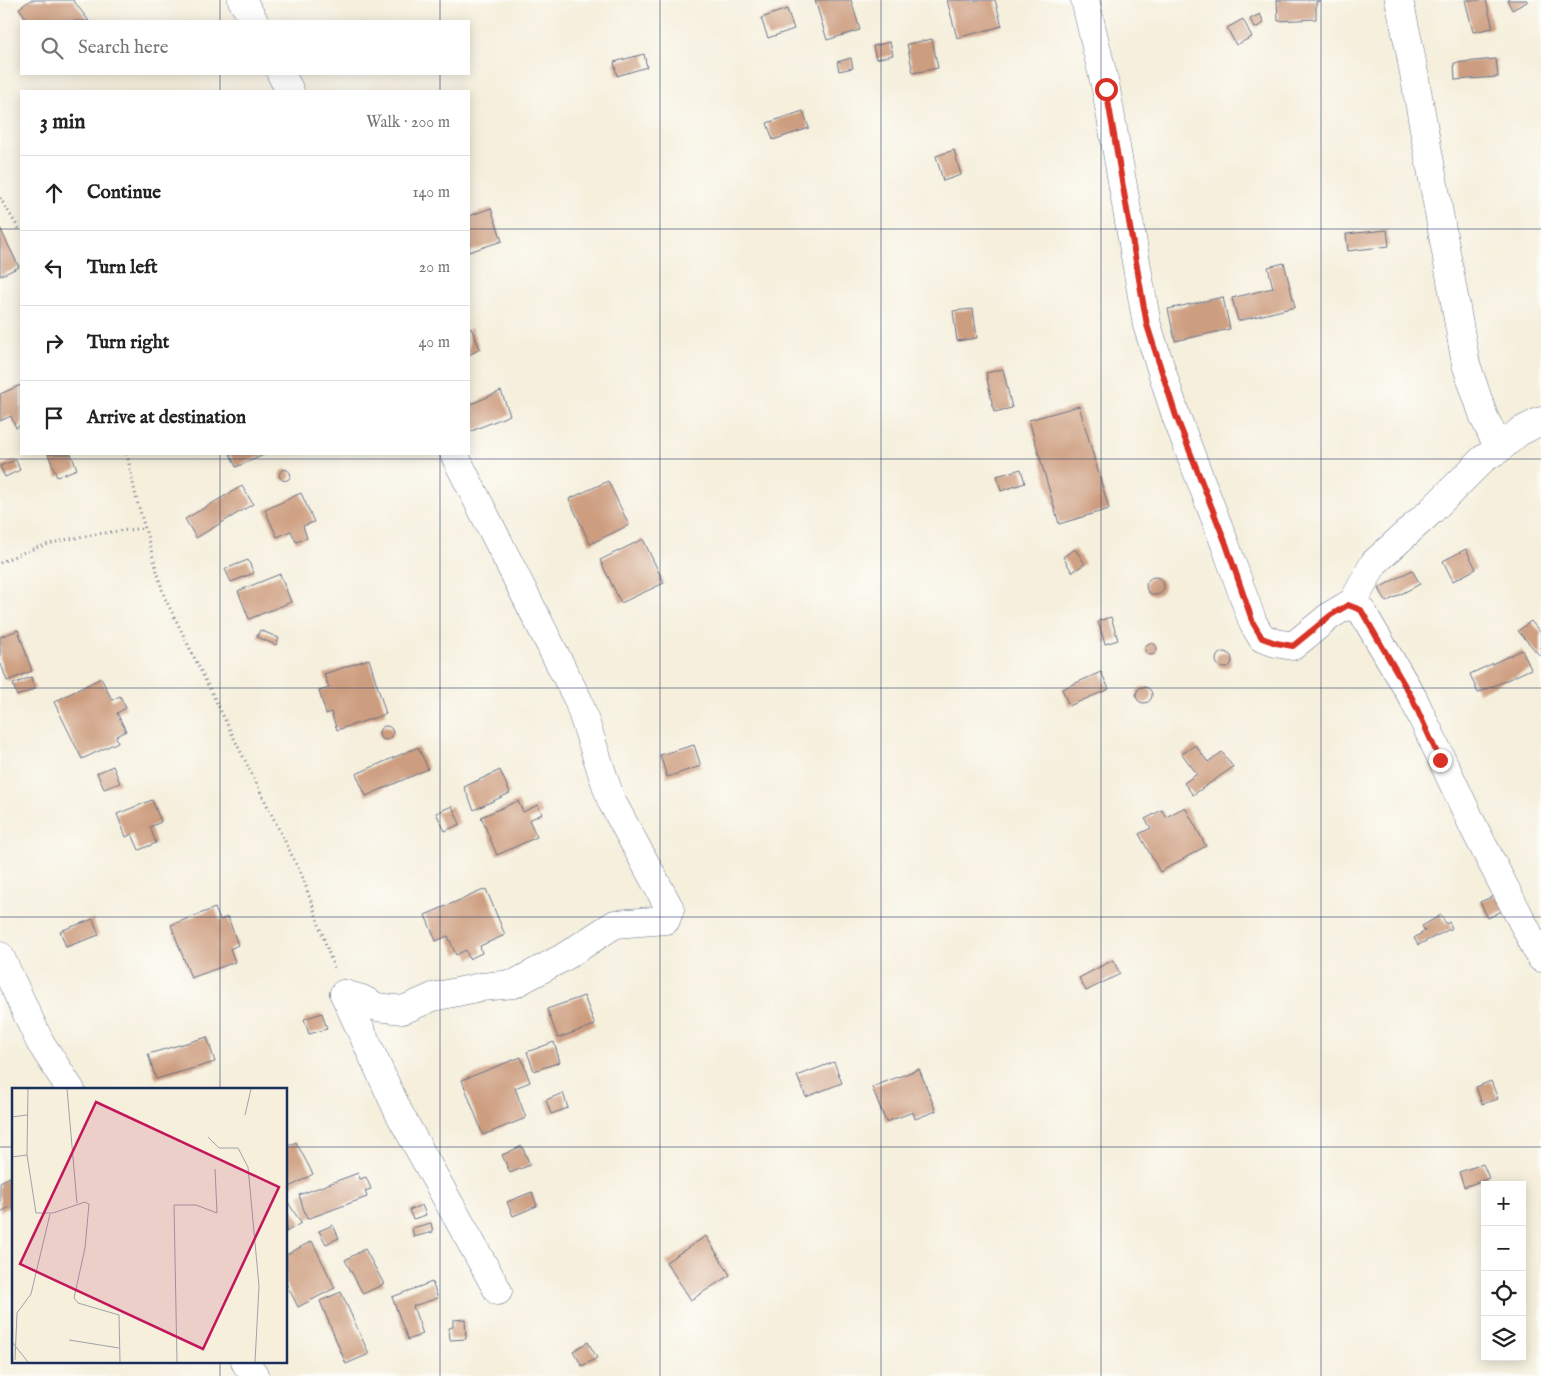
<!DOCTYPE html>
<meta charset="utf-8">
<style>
:root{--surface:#fff;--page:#f2f2f2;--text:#222;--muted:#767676;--line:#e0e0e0}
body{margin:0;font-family:"IM FELL English",serif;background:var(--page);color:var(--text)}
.controls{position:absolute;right:15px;bottom:15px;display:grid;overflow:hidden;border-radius:0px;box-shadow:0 2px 12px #0003}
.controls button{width:45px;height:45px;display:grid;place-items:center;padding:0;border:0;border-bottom:1px solid var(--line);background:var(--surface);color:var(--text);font:25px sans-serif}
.stop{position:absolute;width:15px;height:15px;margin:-11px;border:4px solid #d93025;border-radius:50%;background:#fff}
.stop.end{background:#d93025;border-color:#fff;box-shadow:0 1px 5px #0008}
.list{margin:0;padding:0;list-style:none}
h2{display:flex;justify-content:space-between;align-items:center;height:65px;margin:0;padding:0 20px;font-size:21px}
h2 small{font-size:16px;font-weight:400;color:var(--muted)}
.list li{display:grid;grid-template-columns:32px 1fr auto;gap:15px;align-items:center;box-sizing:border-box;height:75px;padding:0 20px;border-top:1px solid var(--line)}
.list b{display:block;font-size:19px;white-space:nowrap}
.list em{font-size:16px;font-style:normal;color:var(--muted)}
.icon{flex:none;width:28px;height:28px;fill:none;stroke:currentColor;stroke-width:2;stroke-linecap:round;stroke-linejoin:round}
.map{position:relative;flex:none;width:1541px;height:1376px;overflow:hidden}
.search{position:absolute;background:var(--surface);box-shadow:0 2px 12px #0003;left:20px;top:20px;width:450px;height:55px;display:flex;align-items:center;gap:12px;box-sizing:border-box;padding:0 18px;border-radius:0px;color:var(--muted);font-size:19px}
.panel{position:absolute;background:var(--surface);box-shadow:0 2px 12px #0003;left:20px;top:90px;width:450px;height:365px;border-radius:0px}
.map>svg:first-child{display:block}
.building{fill:#cd9d7f}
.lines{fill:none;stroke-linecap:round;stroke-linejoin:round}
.street-casing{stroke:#67728a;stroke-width:29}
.path{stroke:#67728a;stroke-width:3;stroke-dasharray:1 4;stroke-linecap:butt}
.street{stroke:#fff;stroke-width:28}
.route{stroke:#d93025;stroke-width:6}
.grid{fill:none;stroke:#1b2f5e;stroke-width:1;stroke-opacity:0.55}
.inset-road{fill:none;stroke:#9ea2aa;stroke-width:1}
.view{fill:#c2185b;fill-opacity:0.15;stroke:#c2185b;stroke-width:2.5}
.inset-edge{fill:none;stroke:#1b2f5e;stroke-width:2.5}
</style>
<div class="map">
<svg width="1541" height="1376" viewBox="0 0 1541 1376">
<rect width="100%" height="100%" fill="#fdfcf7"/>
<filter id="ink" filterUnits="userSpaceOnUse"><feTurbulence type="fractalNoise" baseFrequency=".02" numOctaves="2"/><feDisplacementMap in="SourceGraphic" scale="10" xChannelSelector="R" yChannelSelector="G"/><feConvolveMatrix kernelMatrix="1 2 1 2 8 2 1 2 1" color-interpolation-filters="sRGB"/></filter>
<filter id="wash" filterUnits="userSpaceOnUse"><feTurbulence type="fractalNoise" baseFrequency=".0096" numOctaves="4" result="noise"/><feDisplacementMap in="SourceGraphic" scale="20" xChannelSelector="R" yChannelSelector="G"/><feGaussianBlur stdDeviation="1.12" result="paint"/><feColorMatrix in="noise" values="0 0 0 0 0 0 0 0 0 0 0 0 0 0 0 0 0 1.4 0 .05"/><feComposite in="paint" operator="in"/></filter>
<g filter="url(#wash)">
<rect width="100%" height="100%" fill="#f5efdc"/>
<g id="blocks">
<g class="building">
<path d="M31,0H73L89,21H28L19,8Z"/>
<path d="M815,0H851L860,30L827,40Z"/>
<path d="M947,0H995L1002,26L957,38Z"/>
<path d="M1277,0H1320V1L1316,2V19L1278,21Z"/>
<path d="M1465,0H1486L1493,28L1473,32Z"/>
<path d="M1507,0H1527V2L1512,10Z"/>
<path d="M787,9L794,29L768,38L761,18Z"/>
<path d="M1260,14L1264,23L1255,28L1250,19Z"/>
<path d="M1243,19L1252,37L1236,45L1227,28Z"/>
<path d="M932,39L938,68L913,73L907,44Z"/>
<path d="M890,42L893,55L876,59L873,46Z"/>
<path d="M644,54L647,67L617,76L614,62Z"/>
<path d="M851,58L853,68L839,71L837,62Z"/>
<path d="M1496,59L1498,77L1455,80L1454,63Z"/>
<path d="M803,111L809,128L773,140L767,123Z"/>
<path d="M954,150L961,175L943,181L936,156Z"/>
<path d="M491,208L502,241L469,252V216Z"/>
<path d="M0,228L19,267L0,276Z"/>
<path d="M1387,230L1389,246L1348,251L1346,234Z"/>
<path d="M1284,263L1295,307L1238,321L1232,298L1273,288L1268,267Z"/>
<path d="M1223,297L1230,329L1175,341L1168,309Z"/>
<path d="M973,309L977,338L957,341L953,311Z"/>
<path d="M471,328L480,349L469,355V329Z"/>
<path d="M1003,369L1012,408L994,412L986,373Z"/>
<path d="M21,385V425L16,428L11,416L0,421V394Z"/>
<path d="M501,391L510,415L469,432V405Z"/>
<path d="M1079,406L1109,509L1059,524L1029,420Z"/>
<path d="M48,454H71L77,469L57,477Z"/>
<path d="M230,454H266L236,467Z"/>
<path d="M16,460L20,470L5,477L0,466Z"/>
<path d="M1021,469L1025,483L1001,491L997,476Z"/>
<circle cx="285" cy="475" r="5.5"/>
<path d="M608,481L629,525L590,544L569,499Z"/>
<path d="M242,486L253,504L196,538L185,519Z"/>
<path d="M301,493L314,522L303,526L307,538L296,542L291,531L277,537L265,510Z"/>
<path d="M643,539L664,583L621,603L600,560Z"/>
<path d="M1075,549L1085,564L1072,572L1063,557Z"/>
<path d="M1466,549L1476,569L1453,581L1443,561Z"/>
<path d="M248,560L254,573L231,582L225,569Z"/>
<path d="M1412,570L1420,584L1386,602L1379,588Z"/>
<path d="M280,574L291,602L249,619L238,591Z"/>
<circle cx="1155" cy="586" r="9"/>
<path d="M1111,617L1118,640L1105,644L1098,621Z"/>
<path d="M1531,621L1541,633V657L1518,631Z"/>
<path d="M18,630L32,671L7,681L0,661V637Z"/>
<path d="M260,630L279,638L276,645L257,637Z"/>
<circle cx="1151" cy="649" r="6"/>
<path d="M1522,650L1531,669L1478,693L1470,674Z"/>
<circle cx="1224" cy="660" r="8"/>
<path d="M369,659L386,714L337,730L331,712L326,714L319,691L329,688L324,674Z"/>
<path d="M1101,672L1109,689L1069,706L1062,689Z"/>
<path d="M31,677L35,689L17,696L13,684Z"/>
<path d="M101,678L112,700L120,696L126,708L117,713L126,731L116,736L118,742L82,759L54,702Z"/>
<circle cx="1144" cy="695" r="8"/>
<circle cx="386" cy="733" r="7"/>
<path d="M694,745L701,766L667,777L660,755Z"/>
<path d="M1195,745L1208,762L1222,752L1233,767L1193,795L1184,783L1197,774L1182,754Z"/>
<path d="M418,747L428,769L366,796L356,774Z"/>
<path d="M113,766L120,783L104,789L97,773Z"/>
<path d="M500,770L510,793L474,810L464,787Z"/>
<path d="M152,800L161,822L150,827L156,843L139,850L132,834L126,837L117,814Z"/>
<path d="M518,801L523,812L538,805L542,814L529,820L537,837L497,855L481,817Z"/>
<path d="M452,806L460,824L445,831L436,813Z"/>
<path d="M1185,807L1206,846L1160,872L1139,834L1151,828L1145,819L1162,810L1166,817Z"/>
<path d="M486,889L505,935L480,946L482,953L469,959L466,950L456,955L448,936L436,941L425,915Z"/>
<path d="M1499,894L1506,909L1488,918L1480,902Z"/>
<path d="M215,908L220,920L228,917L238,945L230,949L235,962L191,978L171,925Z"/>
<path d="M1441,915L1446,924L1449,922L1452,928L1418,945L1414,938L1425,931L1422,926Z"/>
<path d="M93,919L99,935L66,947L60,931Z"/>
<path d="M1113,960L1120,974L1086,991L1079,978Z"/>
<path d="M584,996L595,1025L558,1038L547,1009Z"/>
<path d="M322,1013L327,1029L309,1034L304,1019Z"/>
<path d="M207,1037L215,1062L156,1079L148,1054Z"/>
<path d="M554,1042L560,1062L534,1071L527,1052Z"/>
<path d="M521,1057L530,1082L515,1088L526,1118L483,1135L462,1080Z"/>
<path d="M834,1062L842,1083L806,1097L797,1076Z"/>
<path d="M919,1069L936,1111L915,1119L913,1112L886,1122L872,1087Z"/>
<path d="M1491,1081L1498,1099L1482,1104L1476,1087Z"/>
<path d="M563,1093L568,1108L551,1114L546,1100Z"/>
<path d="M296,1142L313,1174L290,1187L286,1180V1147Z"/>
<path d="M522,1146L530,1165L510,1173L502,1155Z"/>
<path d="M1483,1164L1489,1178L1464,1187L1459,1172Z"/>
<path d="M358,1173L360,1179L366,1177L371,1189L365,1191L367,1197L307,1219L299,1195Z"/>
<path d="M14,1175V1205L0,1212V1182Z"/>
<path d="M532,1192L537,1206L513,1216L507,1202Z"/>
<path d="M286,1199L301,1223L286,1232Z"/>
<path d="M422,1205L426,1215L413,1219L409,1210Z"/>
<path d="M431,1223L433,1232L414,1237L412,1228Z"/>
<path d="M333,1225L339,1238L326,1244L319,1231Z"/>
<path d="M706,1236L730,1275L691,1300L666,1262Z"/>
<path d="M312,1241L335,1288L298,1307L286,1283V1255Z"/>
<path d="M365,1249L384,1284L363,1294L345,1260Z"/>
<path d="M432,1282L438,1298L413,1306L423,1334L408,1340L392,1297Z"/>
<path d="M341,1292L369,1354L346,1364L320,1301Z"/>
<path d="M465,1319L466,1339L450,1340L449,1328L453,1327V1320Z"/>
<path d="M588,1342L597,1358L582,1366L573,1351Z"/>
</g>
</g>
</g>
<g filter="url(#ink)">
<use href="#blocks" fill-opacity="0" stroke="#67728a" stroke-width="1"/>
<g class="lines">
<g class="street-casing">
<g id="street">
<path d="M242,0L254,21"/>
<path d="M1085,0L1106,89L1147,325L1176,416L1225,544L1253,623L1262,638L1276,643L1293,646L1331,615L1353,602L1374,563L1431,511L1483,459L1499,449L1519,432L1541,421"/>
<path d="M1399,0L1410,51L1466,364L1484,417L1499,449"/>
<path d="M281,74L290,91"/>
<path d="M1348,605L1361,610L1413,698L1475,830L1541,958"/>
<path d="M0,956L40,1042L71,1090"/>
<path d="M344,994L362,999L377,1007L403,1010L433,997L481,987L514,984L564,957L615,924L666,920L670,909L611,800L578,700L454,454"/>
<path d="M344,994L399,1113L498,1291"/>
<path d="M245,1362L255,1376"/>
</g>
</g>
<g class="path">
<path d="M0,198L21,232"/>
<path d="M127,454L136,497L164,596L303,878L334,968"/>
<path d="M0,563C47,539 93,534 144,528"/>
</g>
<use href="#street" class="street"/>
</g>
</g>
<g class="lines" filter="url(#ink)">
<path class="route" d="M1106,89L1147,325L1176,416L1226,544L1253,623L1262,638L1276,643L1293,646L1331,615L1348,605L1361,610L1412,698L1440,760"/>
</g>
<path class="grid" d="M220,0V21M440,0V21M660,0V1376M881,0V1376M1101,0V1376M1321,0V1376M220,74V91M440,74V91M0,229H21M469,229H1541M220,454V1090M440,454V1376M0,459H1541M0,688H1541M0,917H1541M0,1147H14M286,1147H1541M220,1362V1376"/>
<g transform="translate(12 1088)">
<rect width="275" height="275" fill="#f5efdc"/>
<path class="inset-road" d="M16,1L15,67L24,125H41L73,114L77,116L73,160L62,210L66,215L107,227L108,274M55,1L65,115M233,27L239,1M0,29L15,27M196,49L207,60H226L236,79L247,198L243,274M0,69L15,67M203,81L205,125M57,252L107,260M0,254L16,274M3,272L5,225L19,206L38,126M165,274L162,117H184L205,125"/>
<path class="view" d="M84,14L267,99L191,261L8,176Z"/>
<rect width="275" height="275" class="inset-edge"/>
</g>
</svg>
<div class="controls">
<button>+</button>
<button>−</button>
<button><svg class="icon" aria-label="locate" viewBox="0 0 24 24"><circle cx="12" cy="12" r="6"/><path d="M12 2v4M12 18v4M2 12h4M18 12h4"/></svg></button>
<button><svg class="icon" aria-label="layers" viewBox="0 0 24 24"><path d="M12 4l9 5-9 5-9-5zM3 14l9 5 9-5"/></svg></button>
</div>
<div class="stop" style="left:1106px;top:89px"></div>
<div class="stop end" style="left:1440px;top:760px"></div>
<div class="search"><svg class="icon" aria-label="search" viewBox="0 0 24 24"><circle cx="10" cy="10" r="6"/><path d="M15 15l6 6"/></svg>Search here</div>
<section class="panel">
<h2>3 min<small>Walk · 200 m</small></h2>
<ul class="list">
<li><svg class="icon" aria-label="ahead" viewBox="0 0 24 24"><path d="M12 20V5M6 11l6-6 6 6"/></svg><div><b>Continue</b></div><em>140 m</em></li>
<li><svg class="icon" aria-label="left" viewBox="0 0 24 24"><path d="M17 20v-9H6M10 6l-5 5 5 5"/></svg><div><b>Turn left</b></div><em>20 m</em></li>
<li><svg class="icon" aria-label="right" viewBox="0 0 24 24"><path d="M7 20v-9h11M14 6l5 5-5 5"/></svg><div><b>Turn right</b></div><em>40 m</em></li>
<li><svg class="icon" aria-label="arrive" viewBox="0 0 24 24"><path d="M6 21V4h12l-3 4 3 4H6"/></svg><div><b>Arrive at destination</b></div></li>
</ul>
</section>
</div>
